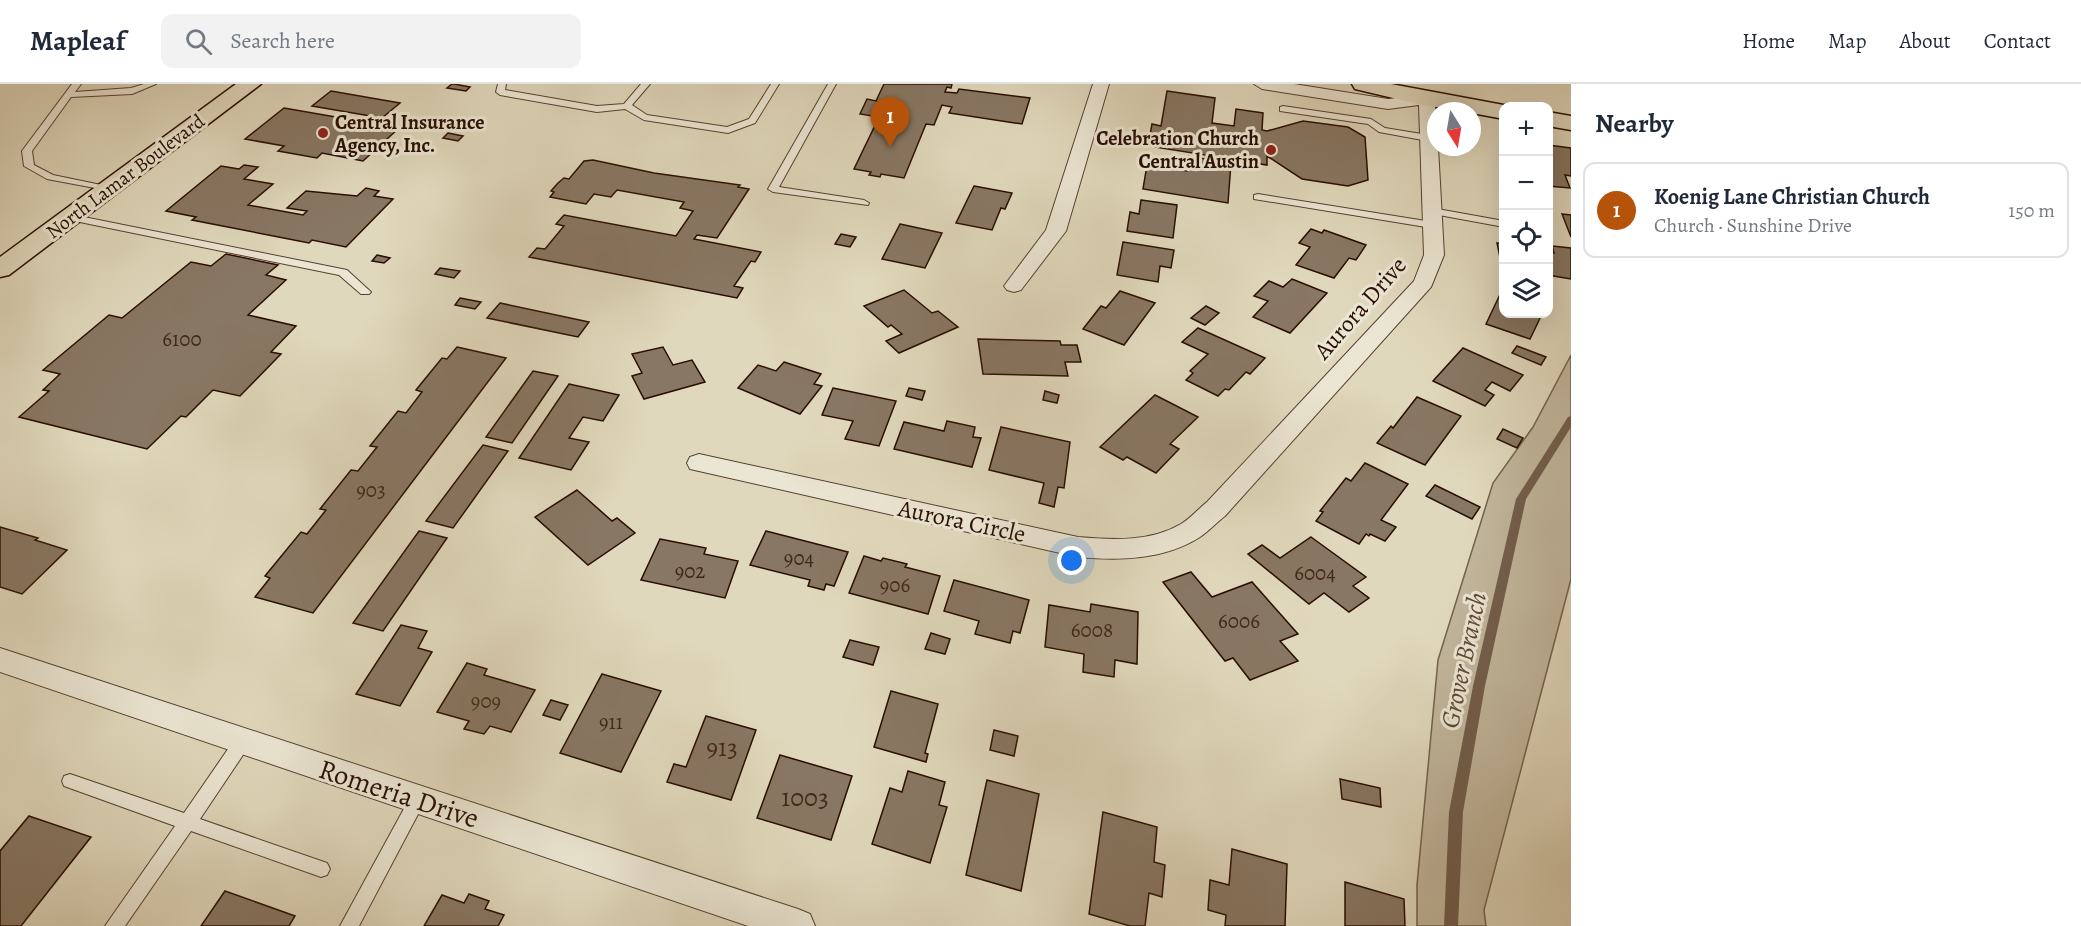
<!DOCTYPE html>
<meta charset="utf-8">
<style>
:root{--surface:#fff;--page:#f2f2f3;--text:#1f2937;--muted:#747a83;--line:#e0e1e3;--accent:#b45309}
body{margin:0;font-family:Alegreya,serif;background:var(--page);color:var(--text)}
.controls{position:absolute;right:18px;top:18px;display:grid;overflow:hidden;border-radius:12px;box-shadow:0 6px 24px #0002}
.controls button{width:54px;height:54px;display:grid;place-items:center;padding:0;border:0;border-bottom:2px solid var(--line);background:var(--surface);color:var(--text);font:30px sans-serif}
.compass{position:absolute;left:1427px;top:18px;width:54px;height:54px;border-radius:50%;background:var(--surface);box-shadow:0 6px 24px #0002;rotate:169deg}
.you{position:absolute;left:1072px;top:477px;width:21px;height:21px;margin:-15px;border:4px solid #fff;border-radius:50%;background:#1a73e8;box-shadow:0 0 0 9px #1a73e833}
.badge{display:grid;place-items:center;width:39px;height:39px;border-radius:50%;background:var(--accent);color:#fff;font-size:20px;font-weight:700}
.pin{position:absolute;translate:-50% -50px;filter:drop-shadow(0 2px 3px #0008)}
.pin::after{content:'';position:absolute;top:32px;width:21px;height:18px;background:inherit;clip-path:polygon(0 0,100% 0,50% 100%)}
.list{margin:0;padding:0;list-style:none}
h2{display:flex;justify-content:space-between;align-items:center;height:78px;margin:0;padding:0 24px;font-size:26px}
h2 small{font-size:20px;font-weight:400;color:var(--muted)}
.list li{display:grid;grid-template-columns:39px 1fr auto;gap:18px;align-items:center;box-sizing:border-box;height:96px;margin:0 12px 12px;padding:0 12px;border:2px solid var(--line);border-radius:12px}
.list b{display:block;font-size:22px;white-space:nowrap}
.list p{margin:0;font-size:20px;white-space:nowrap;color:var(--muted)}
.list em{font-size:20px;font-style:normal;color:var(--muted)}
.icon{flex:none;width:33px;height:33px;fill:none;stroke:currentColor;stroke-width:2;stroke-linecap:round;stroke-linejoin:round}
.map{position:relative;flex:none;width:1571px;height:842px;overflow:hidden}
header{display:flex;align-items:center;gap:36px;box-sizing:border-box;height:84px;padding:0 30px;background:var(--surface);border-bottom:2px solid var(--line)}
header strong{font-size:28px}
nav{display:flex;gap:33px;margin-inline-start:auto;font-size:21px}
.search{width:420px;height:54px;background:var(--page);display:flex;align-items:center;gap:15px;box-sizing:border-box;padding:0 21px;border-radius:12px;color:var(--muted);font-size:22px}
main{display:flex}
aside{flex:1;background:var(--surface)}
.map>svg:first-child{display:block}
.green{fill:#c1b69c;stroke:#75624f;stroke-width:1.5}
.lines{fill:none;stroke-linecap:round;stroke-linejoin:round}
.stream{fill:#725e4c;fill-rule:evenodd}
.building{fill:#887763;stroke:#290e02;stroke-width:1.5}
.service-casing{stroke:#574030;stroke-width:2}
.minor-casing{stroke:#574030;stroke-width:2}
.primary-casing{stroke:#290e02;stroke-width:3}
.service{fill:#ebe6d3;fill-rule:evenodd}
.minor{fill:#ebe6d3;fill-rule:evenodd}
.primary{fill:#e0d8bc;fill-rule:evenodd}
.poi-dot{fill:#8f2418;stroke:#ebe6d3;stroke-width:2}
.labels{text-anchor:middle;stroke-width:6;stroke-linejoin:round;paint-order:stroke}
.far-poi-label{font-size:20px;font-weight:bold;fill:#290e02;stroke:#ebe6d3;text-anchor:start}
.far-street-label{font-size:20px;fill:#290e02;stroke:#ebe6d3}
.number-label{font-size:21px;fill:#41281a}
.street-label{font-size:24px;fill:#290e02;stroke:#ebe6d3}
.water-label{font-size:26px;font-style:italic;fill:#5f4a39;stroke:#ebe6d3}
.near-number-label{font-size:26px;fill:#41281a}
.near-street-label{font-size:28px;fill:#290e02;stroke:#ebe6d3}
</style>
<header>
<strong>Mapleaf</strong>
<div class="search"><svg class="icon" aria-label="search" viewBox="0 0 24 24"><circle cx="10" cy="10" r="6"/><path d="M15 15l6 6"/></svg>Search here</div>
<nav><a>Home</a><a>Map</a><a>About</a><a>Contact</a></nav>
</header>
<main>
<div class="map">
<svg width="1571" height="842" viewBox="0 0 1571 842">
<rect width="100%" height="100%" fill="#e0d8bc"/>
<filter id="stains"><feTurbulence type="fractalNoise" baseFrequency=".00333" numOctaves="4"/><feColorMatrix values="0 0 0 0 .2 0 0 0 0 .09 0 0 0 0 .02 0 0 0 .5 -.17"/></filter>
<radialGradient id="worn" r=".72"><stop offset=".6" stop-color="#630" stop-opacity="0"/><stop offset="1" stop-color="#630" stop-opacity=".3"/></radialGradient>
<path class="green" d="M1571,271V495L1484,826L1486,842H1417V801L1438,576L1493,399L1533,343Z"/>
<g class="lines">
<path class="stream" d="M1571,332V343L1526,415L1485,602L1463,728L1458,842H1444L1449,728L1473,602L1516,415L1568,333Z"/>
</g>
<g class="building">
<path d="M452,0H454L470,3L466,7L447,4Z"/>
<path d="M884,0H952L951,4L947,3L945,8L957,9L959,5L1030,14L1022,40L949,29L952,23L942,21L934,41L926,40L904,94L881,90L880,93L869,91L871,88L854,85L879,33L860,30L867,15L876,17Z"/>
<path d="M331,7L400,19L382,34L312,22Z"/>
<path d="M1167,7L1215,14L1212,39L1234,42L1236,25L1263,29L1262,46L1267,47L1303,37L1348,43L1365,53L1368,96L1348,102L1302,95L1267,72V81L1218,73L1217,77L1231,79L1228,119L1143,105L1147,81L1187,87L1189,72L1205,75L1206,71L1148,62L1152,40L1161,42Z"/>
<path d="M284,24L399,44L363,77L322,69L317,74L278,67L284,62L245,55Z"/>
<path d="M448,49L463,52L458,57L443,54Z"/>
<path d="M1548,61L1571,64V92L1565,91L1570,104L1548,102Z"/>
<path d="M593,76L654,89L740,101L738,103L749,105L717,154L697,151L694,155L761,168L755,178L751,177L734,202L743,204L737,214L529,173L537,164L545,165L564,142L556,140L564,131L676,152L693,127L680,124L684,118L617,106L611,113L594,110L586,120L550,113L554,108L551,107L558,99L564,94L569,95L584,77Z"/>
<path d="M244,81L258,83L244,95L273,100L248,121L303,131L307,127L287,124L306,107L357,112L366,104L379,107L374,112L393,115L346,163L312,156L309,159L192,136L196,133L166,127L221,82L239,85Z"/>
<path d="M974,102L1012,109L1005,125L1001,124L992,146L956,139Z"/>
<path d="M1141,116L1177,121L1173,154L1127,147L1130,128L1139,130Z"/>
<path d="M1562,130L1571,131V153Z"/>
<path d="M900,140L942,149L925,184L882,175Z"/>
<path d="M1311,145L1322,149L1324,146L1366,161L1356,176L1349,174L1334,194L1296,181L1310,163L1299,159Z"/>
<path d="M841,150L856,153L850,163L835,160Z"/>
<path d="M1123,158L1174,166L1171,184L1160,182L1158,198L1117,191Z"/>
<path d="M1497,159L1504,160V183H1502Z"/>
<path d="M1552,162L1571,164V195L1548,191V168L1554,169Z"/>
<path d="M226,170L278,181L266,191L286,196L248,231L296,242L271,268L281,270L240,312L213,306L186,333L181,332L147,365L19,333L49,307L43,306L60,290L43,286L109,231L122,234L191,178L211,182Z"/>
<path d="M377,171L390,174L384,179L372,177Z"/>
<path d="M440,184L460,187L454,194L435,190Z"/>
<path d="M1292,195L1327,209L1290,249L1253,233L1268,217L1254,212L1269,197L1283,203Z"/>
<path d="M1504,202V230H1542L1530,255L1486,240Z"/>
<path d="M904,206L932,229L938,227L958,243L899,269L886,257L902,250L891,241L888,243L864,222Z"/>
<path d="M1120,207L1155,219L1124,261L1083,245L1101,222L1106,224Z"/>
<path d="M460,214L481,218L475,225L455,221Z"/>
<path d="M500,219L589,238L578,253L487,234Z"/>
<path d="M1206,222L1219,229L1205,241L1191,234Z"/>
<path d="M1198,244L1265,274L1250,290L1246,288L1229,306L1225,305L1218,312L1186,296L1193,289L1190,287L1208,270L1182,258Z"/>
<path d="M978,255L1060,257L1061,261H1077L1081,278H1065L1068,292L983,290Z"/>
<path d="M1517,262L1546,273L1541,281L1512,269Z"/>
<path d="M457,263L506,274L313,529L255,513L270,494L265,492L301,448L307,450L326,426L320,425L351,386L358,387L377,363L370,362L398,327L406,329L422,308L416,306L442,274L447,275Z"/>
<path d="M663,263L673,281L692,276L705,298L644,315L632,292L642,289L632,270Z"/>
<path d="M1463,264L1523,291L1510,307L1492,298L1485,306L1494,311L1485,322L1433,297Z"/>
<path d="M784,278L821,290L814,300L822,302L800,330L738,304L758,281L776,287Z"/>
<path d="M533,287L558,292L512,359L486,353Z"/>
<path d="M569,300L619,311L603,337L583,333L569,354L589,358L571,386L519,374Z"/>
<path d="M833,304L896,317L879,362L845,355L853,337L822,331Z"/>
<path d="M909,304L925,307L922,316L906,312Z"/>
<path d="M1045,307L1059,311L1057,319L1043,316Z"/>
<path d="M1155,311L1198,333L1170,360L1179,365L1156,389L1127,373L1123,376L1100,363Z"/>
<path d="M1417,313L1461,332L1425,381L1377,359L1391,342L1393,344Z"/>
<path d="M947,337L975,343L973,353L981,354L972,383L894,365L904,338L944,347Z"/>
<path d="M1001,343L1070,358L1064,404L1058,403L1054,423L1039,419L1044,399L989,386Z"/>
<path d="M1503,345L1523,354L1517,364L1497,355Z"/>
<path d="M483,361L508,367L453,444L426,437Z"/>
<path d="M1365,379L1408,400L1381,436L1396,443L1385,457L1370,450L1369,452L1366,450L1359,460L1316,437L1323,428L1320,427L1346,394L1351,397Z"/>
<path d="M1435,401L1480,423L1472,435L1426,412Z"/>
<path d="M577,406L612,437L617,434L635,449L588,481L535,433Z"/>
<path d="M0,443L38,454L35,456L67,466L22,510L0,503Z"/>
<path d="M419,447L447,454L383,547L353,539Z"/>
<path d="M766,447L848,468L834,502L826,500L824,506L808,502L810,496L750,481Z"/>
<path d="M1311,453L1366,493L1353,502L1369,514L1349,528L1324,509L1309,520L1248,470L1262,461L1280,474Z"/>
<path d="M660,455L706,464L704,470L738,477L725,514L641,496Z"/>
<path d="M864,472L881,477L883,474L907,480L905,483L940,492L928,530L849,509Z"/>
<path d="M1191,488L1212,513L1252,498L1298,550L1280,557L1298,577L1250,596L1233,574L1225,577L1163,498Z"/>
<path d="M954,496L1029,516L1020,549L1013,547L1010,559L975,550L979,537L944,527Z"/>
<path d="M1091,520L1138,528L1137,580L1115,576L1114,593L1083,588L1084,570L1045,563L1049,521L1090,528Z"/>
<path d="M401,541L427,547L418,564L432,568L400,622L356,610Z"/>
<path d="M931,549L950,555L945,570L925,565Z"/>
<path d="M850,556L879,563L873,581L843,573Z"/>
<path d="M467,579L487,585L484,591L535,606L511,648L490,642L484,650L464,645L469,637L437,628Z"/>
<path d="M602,590L661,607L621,688L560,669Z"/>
<path d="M891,607L938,620L925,669L928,670L926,678L874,663Z"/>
<path d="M551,616L568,621L560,636L543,631Z"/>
<path d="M706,632L756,646L731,716L667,698L674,680L686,683Z"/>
<path d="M994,646L1018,652L1014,672L990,666Z"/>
<path d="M780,671L852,692L831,756L757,734Z"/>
<path d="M908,687L945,698L939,721L947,723L930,779L872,760L890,704L902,708Z"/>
<path d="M1340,695L1380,704L1381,723L1342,715Z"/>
<path d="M987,696L1039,710L1021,807L966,791Z"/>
<path d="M1103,728L1157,743L1154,778L1165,781L1162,813L1149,809L1145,842H1130L1089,830Z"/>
<path d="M29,732L91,753L21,842H0V767Z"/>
<path d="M1232,765L1287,780L1285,842H1225L1226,831L1208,826L1210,796L1229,801Z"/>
<path d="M1345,798L1404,815L1405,842H1345Z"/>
<path d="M225,807L295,832L289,842H201Z"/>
<path d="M469,810L489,817L485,825L504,831L498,842H424L442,811L464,819Z"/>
</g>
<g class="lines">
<g class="service-casing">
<g id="service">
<path d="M72,0H81L75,8L131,4L144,0H156L132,10L71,13L32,67L34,81L53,91L111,103V107L47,95L24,82L22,67Z"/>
<path d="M498,0H506L505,6L597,22L624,20L641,0H650L632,21L647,31L727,43L749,35L771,0H779L755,39L728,49L644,36L625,25L597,28L500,11L496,8Z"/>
<path d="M828,0H836L779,103L864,116L869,119L868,121L773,108L768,105Z"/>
<path d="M1283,22L1371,35L1385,44L1428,51L1433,54L1428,57L1379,48L1368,40L1280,27V23Z"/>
<path d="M1258,110L1432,138L1437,141L1432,144L1254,115V111Z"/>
<path d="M1432,124L1504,137V143L1428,129V125Z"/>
<path d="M69,130L347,186L371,208L369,210H361L339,191L65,135L64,133Z"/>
<path d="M243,650L249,652L251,657L249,662L200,735L327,779L330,785L327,791L321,793L191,747L125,842H105L175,742L64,702L62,697L64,692L70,690L184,729L237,652Z"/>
<path d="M418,707L424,710L426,715L359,842H340L412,710Z"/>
</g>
</g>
<g class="minor-casing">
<g id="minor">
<path d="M1093,0H1109L1066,147L1021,206L1014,208L1007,206L1004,202L1046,146Z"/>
<path d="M1254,0H1294L1388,15L1427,10L1433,11L1435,15L1436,63H1438L1444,171L1431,203L1225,432C1217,438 1209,447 1200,453C1164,476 1119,477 1078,473L690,385L687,379L690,373L699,370L1078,453C1113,456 1150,458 1181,440C1191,434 1198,425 1207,418L1414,197L1424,171L1419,21L1388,25L1262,5Z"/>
<path d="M0,564L798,825L810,830L815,842H748L0,588Z"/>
</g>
</g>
<g class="primary-casing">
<g id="primary">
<path d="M236,0H261L9,191L0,193V173Z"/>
<path d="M1352,0H1391L1509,22H1504V35L1472,29V27L1427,22L1355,5Z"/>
<path d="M1548,28L1571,32V46L1548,42Z"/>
</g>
</g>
<use href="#service" class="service"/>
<use href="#minor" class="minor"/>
<use href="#primary" class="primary"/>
</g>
<g class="poi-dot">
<circle cx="323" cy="49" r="6"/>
<circle cx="1271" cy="66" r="6"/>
</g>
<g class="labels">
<g class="far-poi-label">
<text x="335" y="45">Central Insurance<tspan x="335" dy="23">Agency, Inc.</tspan></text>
<text x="1259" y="61" text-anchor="end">Celebration Church<tspan x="1259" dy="23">Central Austin</tspan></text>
</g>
<g class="far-street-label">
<text transform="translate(125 92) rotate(-37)" y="7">North Lamar Boulevard</text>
</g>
<g class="number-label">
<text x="182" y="262">6100</text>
<text x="371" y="413">903</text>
<text x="799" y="481">904</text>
<text x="690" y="494">902</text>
<text x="1315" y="496">6004</text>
<text x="895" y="508">906</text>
<text x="1239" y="544">6006</text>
<text x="1092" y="553">6008</text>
<text x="486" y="624">909</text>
<text x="611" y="645">911</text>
</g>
<g class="street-label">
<text transform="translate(1360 224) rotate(-49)" y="8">Aurora Drive</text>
<text transform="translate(962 437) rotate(12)" y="8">Aurora Circle</text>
</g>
<g class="water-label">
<text transform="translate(1463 576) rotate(-78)" y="9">Grover Branch</text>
</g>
<g class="near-number-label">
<text x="722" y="672">913</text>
<text x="805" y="722">1003</text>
</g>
<g class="near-street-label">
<text transform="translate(399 709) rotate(18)" y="10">Romeria Drive</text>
</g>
</g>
<rect width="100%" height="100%" filter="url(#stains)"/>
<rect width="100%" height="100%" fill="url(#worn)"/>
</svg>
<div class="controls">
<button>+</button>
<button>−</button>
<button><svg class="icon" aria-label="locate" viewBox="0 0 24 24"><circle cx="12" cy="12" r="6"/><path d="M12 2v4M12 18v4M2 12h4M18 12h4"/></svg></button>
<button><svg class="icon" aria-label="layers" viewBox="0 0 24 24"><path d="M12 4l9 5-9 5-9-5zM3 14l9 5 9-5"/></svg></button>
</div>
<svg class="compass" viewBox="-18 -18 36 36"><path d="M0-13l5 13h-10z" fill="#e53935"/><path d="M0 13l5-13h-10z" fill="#747a83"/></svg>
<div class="you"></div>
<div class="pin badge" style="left:890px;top:63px">1</div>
</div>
<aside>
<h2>Nearby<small></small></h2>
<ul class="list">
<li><span class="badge">1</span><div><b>Koenig Lane Christian Church</b><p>Church · Sunshine Drive</p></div><em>150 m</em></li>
</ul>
</aside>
</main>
